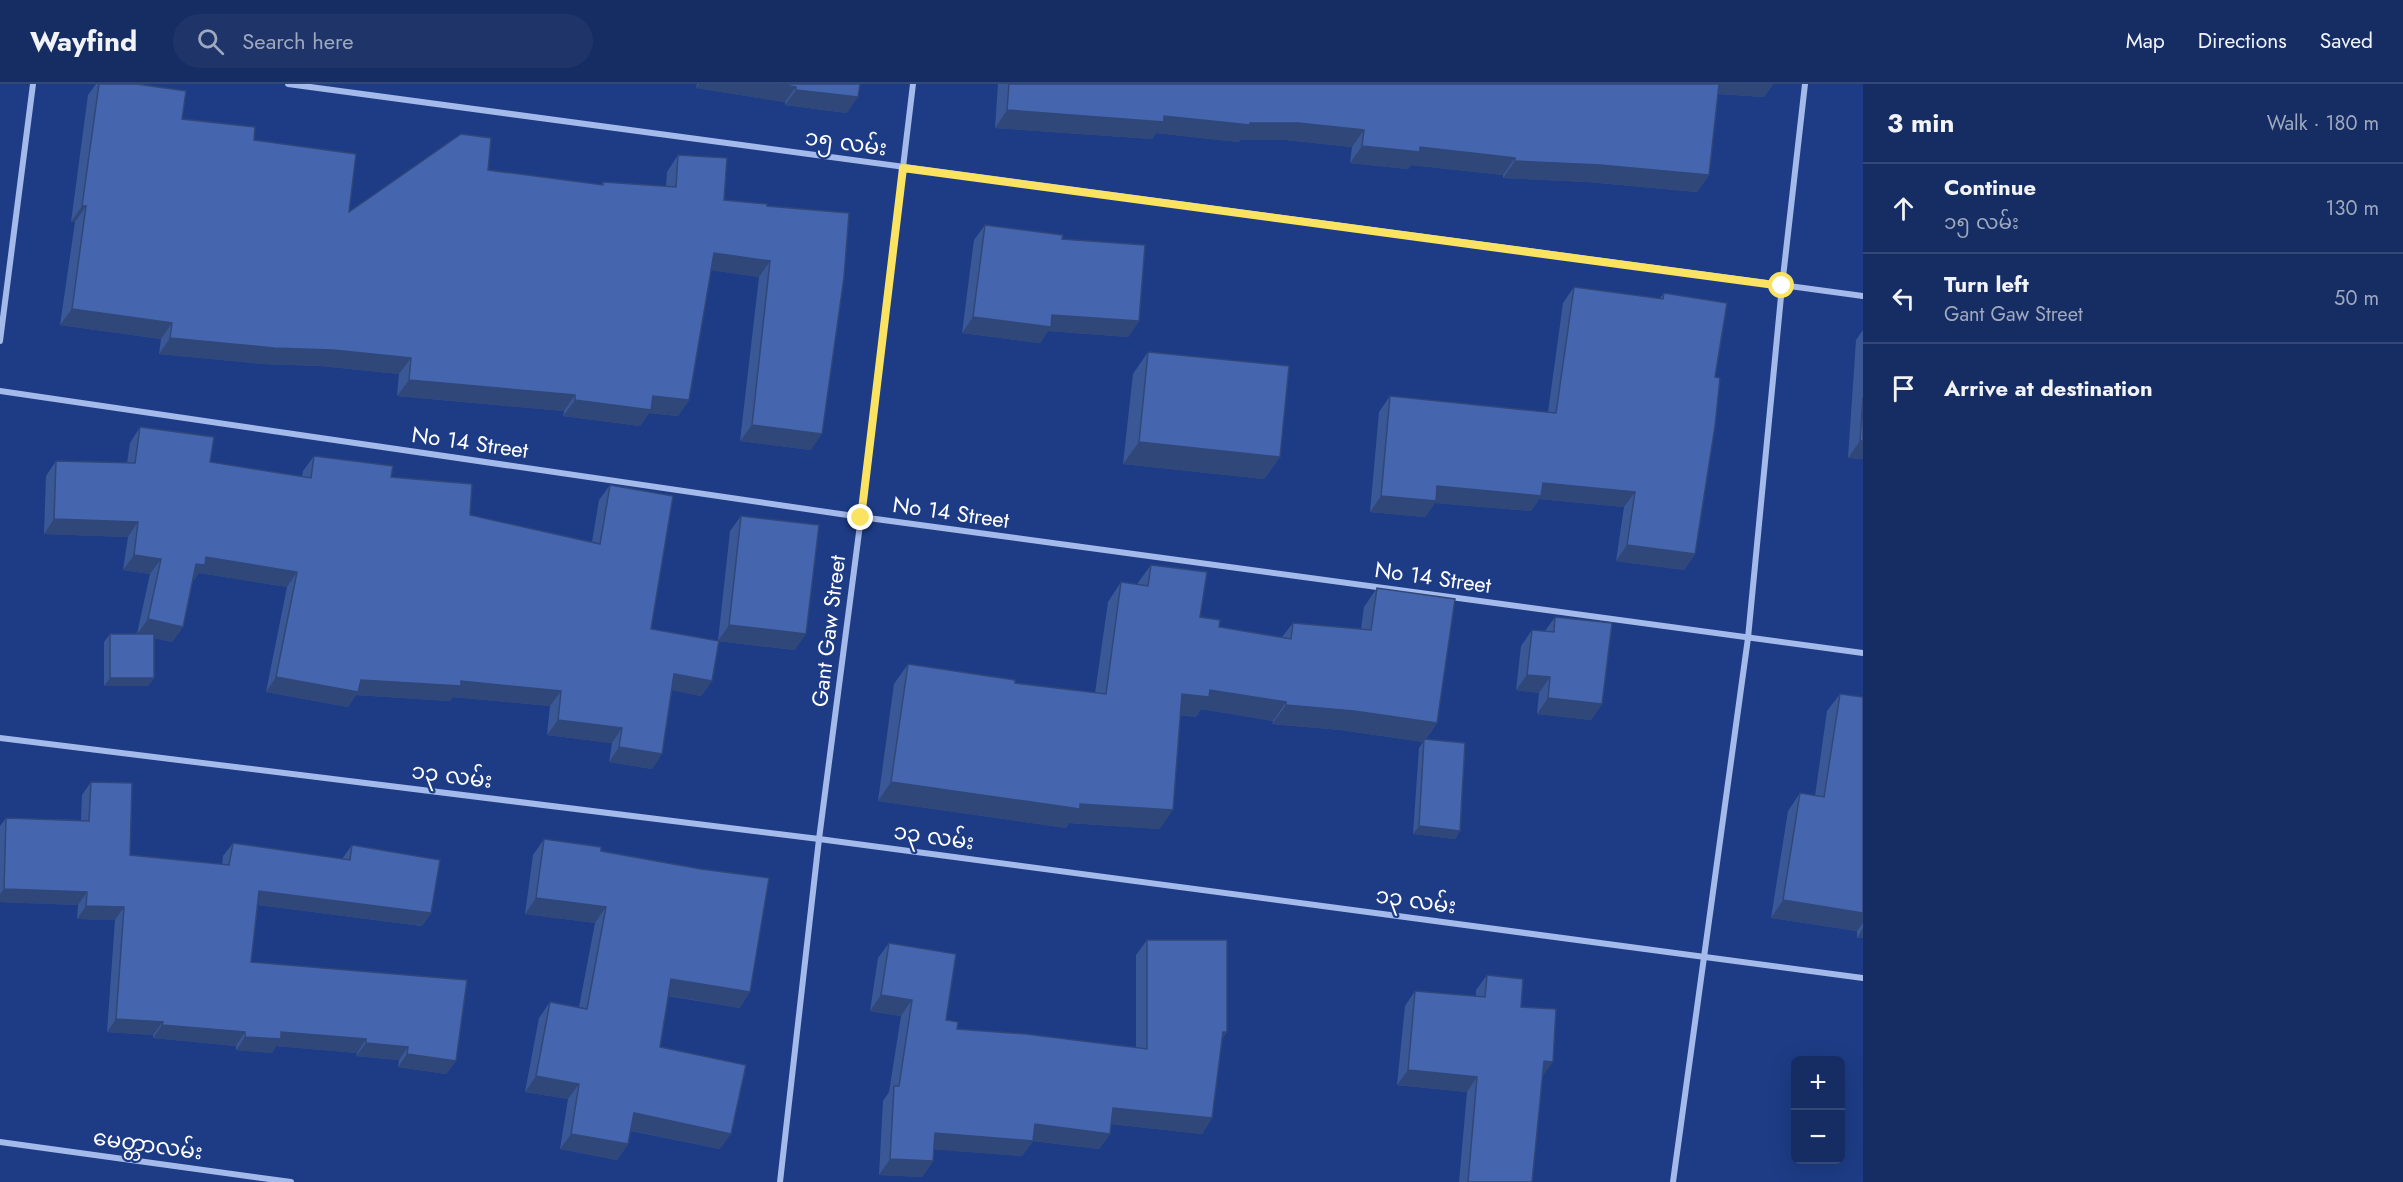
<!DOCTYPE html>
<meta charset="utf-8">
<style>
:root{--surface:#162d64;--page:#1f356a;--text:#f1f3f6;--muted:#9ea8bf;--line:#354978}
body{margin:0;font-family:Jost,"Noto Sans Myanmar",sans-serif;background:var(--page);color:var(--text)}
.controls{position:absolute;right:18px;bottom:18px;display:grid;overflow:hidden;border-radius:9px;box-shadow:0 6px 24px #0002}
.controls button{width:54px;height:54px;display:grid;place-items:center;padding:0;border:0;border-bottom:2px solid var(--line);background:var(--surface);color:var(--text);font:30px sans-serif}
.stop{position:absolute;width:18px;height:18px;margin:-14px;border:4px solid #fbe362;border-radius:50%;background:#fff}
.stop.end{background:#fbe362;border-color:#fff;box-shadow:0 2px 6px #0008}
.list{margin:0;padding:0;list-style:none}
h2{display:flex;justify-content:space-between;align-items:center;height:78px;margin:0;padding:0 24px;font-size:26px}
h2 small{font-size:20px;font-weight:400;color:var(--muted)}
.list li{display:grid;grid-template-columns:39px 1fr auto;gap:18px;align-items:center;box-sizing:border-box;height:90px;padding:0 24px;border-top:2px solid var(--line)}
.list b{display:block;font-size:22px;white-space:nowrap}
.list p{margin:0;font-size:20px;white-space:nowrap;color:var(--muted)}
.list em{font-size:20px;font-style:normal;color:var(--muted)}
.icon{flex:none;width:33px;height:33px;fill:none;stroke:currentColor;stroke-width:2;stroke-linecap:round;stroke-linejoin:round}
.map{position:relative;flex:none;width:1863px;height:1098px;overflow:hidden}
header{display:flex;align-items:center;gap:36px;box-sizing:border-box;height:84px;padding:0 30px;background:var(--surface);border-bottom:2px solid var(--line)}
header strong{font-size:28px}
nav{display:flex;gap:33px;margin-inline-start:auto;font-size:21px}
.search{width:420px;height:54px;background:var(--page);display:flex;align-items:center;gap:15px;box-sizing:border-box;padding:0 21px;border-radius:33px;color:var(--muted);font-size:22px}
main{display:flex}
aside{flex:1;background:var(--surface)}
.map>svg:first-child{display:block}
.lines{fill:none;stroke-linecap:round;stroke-linejoin:round}
.minor{stroke:#a4baeb;stroke-width:6}
.wall{fill:#3b5896}
.shaded-wall{fill:#30477a}
.building{fill:#4566ae;stroke:#30477a;stroke-width:1.5}
.route{stroke:#fbe362;stroke-width:8}
.labels{text-anchor:middle;stroke-width:4.5;stroke-linejoin:round;paint-order:stroke}
.street-label{font-size:22px;fill:#fff;stroke:#1d3c85}
</style>
<header>
<strong>Wayfind</strong>
<div class="search"><svg class="icon" aria-label="search" viewBox="0 0 24 24"><circle cx="10" cy="10" r="6"/><path d="M15 15l6 6"/></svg>Search here</div>
<nav><a>Map</a><a>Directions</a><a>Saved</a></nav>
</header>
<main>
<div class="map">
<svg width="1863" height="1098" viewBox="0 0 1863 1098">
<rect width="100%" height="100%" fill="#1d3c85"/>
<g class="lines">
<g class="minor">
<path d="M288,0L1863,212"/>
<path d="M0,257L33,0"/>
<path d="M0,307L861,433L1863,569"/>
<path d="M0,654L819,755L1863,894"/>
<path d="M0,1058L291,1098"/>
<path d="M780,1098L819,755L861,433L913,0"/>
<path d="M1673,1098L1748,554L1782,202L1805,0"/>
</g>
</g>
<g class="wall">
<path d="M96,0H137L182,35L254,56L349,128L488,86L601,101L603,98L666,102L667,88L678,71L724,116L767,120L811,366L740,357L759,193L711,186L689,316L678,332L649,329L640,342L563,332L564,327L397,312L399,290L321,282L263,280L159,270L161,255L60,241L75,138H71L88,11Z"/>
<path d="M697,0H860L847,29L785,21V18L696,4Z"/>
<path d="M998,0H1773L1764,13L1718,10L1709,91L1697,108L1588,98L1503,94V91L1411,81L1408,85L1350,79L1352,63L1286,56H1240L1238,58L1156,49L1152,55L995,44Z"/>
<path d="M985,141L1062,155L1139,237L1128,253L1048,247L1040,259L962,249L974,156Z"/>
<path d="M1574,203L1659,215L1664,209L1715,293L1695,470L1684,486L1616,477L1624,423L1539,415L1531,427L1435,419L1425,433L1370,428L1379,328L1390,312L1548,328L1563,219Z"/>
<path d="M1863,246V375L1848,374L1856,256Z"/>
<path d="M1148,268L1280,373L1264,395L1123,380L1133,290Z"/>
<path d="M140,343L210,378L302,393L303,387L314,372L391,393L470,431L592,458L599,416L610,401L651,545L718,557L730,447L741,432L795,566L718,557L712,597L701,612L672,606L662,670L652,685L609,678L612,659L547,651L550,622L453,613L450,617L356,611L348,623L266,608L287,503L199,489L194,496H193L183,543L172,558L154,554V594L148,602H104V558L110,550H137L150,490L123,486L128,453L44,450L46,392L56,377L127,379L130,359Z"/>
<path d="M1151,481L1200,533L1219,543L1282,553L1293,539L1361,545L1364,523L1377,504L1437,639L1425,656L1460,747L1455,755L1413,750L1419,664L1423,658L1341,646L1272,640L1273,637L1201,625L1196,633L1180,631L1160,745L1069,739L1066,744L878,717L894,600L908,580L1015,599L1095,609L1108,518L1121,498L1137,500Z"/>
<path d="M1555,533L1602,620L1591,636L1537,630L1539,609L1516,606L1521,562L1532,546L1545,547Z"/>
<path d="M1840,610L1863,613V854H1857V847L1771,834L1788,727L1800,709L1815,712L1827,627Z"/>
<path d="M91,698L130,771L222,781L223,772L233,759L342,775L352,761L431,829L422,842L258,821L251,878L456,977L446,990L398,983L399,976L356,972L357,969L276,962L272,969L236,966V962L153,954V951L107,948L115,836L77,835L78,821L0,818V742L6,734L81,736L82,711Z"/>
<path d="M544,755L601,767L740,924L668,912L660,963L720,1065L631,1047L628,1060L617,1076L560,1065L568,1015L525,1008L539,934L550,918L579,923L595,839L525,830L533,771Z"/>
<path d="M1147,856L1227,948L1222,955L1212,1034L1202,1050L1111,1040L1110,1050L1099,1065L1033,1057L1022,1072L934,1065L933,1077L922,1093L879,1091L883,1017L889,1008L901,932L870,927L878,874L889,859L946,936L957,945L1136,963V871Z"/>
<path d="M1487,891L1521,923L1542,992L1532,1098H1459L1467,1008L1397,1001L1405,922L1415,907L1476,913V906Z"/>
</g>
<g class="shaded-wall">
<path d="M699,0H780L796,3L785,18L696,4Z"/>
<path d="M1713,0H1773L1764,13L1707,9Z"/>
<path d="M796,6L858,13L847,29L785,21Z"/>
<path d="M1007,26L1164,32L1250,39H1298L1364,46L1352,63L1286,56H1240L1238,58L1156,49L1152,55L995,44Z"/>
<path d="M1362,62L1420,63L1515,74L1503,91L1411,81L1408,85L1350,79Z"/>
<path d="M1515,77L1600,81L1709,91L1697,108L1588,98L1503,94Z"/>
<path d="M82,122H86L75,138H71Z"/>
<path d="M714,169L770,177L759,193L702,185Z"/>
<path d="M72,225L172,239L161,255L60,241Z"/>
<path d="M1052,231L1139,237L1128,253L1048,247L1040,259L962,249L973,233Z"/>
<path d="M170,254L333,266L411,274L399,290L321,282L263,280L159,270Z"/>
<path d="M409,296L575,311L564,327L397,312Z"/>
<path d="M653,312L689,316L678,332L649,329L640,342L563,332L575,316Z"/>
<path d="M752,341L822,350L811,366L740,357Z"/>
<path d="M1860,357H1863V375L1848,374Z"/>
<path d="M1139,358L1280,373L1264,395L1123,380Z"/>
<path d="M1543,399L1635,408L1624,423L1539,415L1531,427L1435,419L1425,433L1370,428L1381,412L1437,402Z"/>
<path d="M54,435L138,438L128,453L44,450Z"/>
<path d="M1627,461L1695,470L1684,486L1616,477Z"/>
<path d="M134,471L161,475L150,490L123,486Z"/>
<path d="M206,473L297,488L287,503L199,489L194,496L185,495L196,480Z"/>
<path d="M148,535L183,543L172,558L137,550Z"/>
<path d="M729,541L806,550L795,566L718,557Z"/>
<path d="M674,590L712,597L701,612L664,605Z"/>
<path d="M1527,591L1550,593L1539,609L1516,606Z"/>
<path d="M276,593L361,596L461,597L561,607L550,622L453,613L450,617L356,611L348,623L266,608Z"/>
<path d="M110,594H154L148,602H104Z"/>
<path d="M1210,606L1286,618L1273,637L1201,625L1196,633L1168,629L1182,610Z"/>
<path d="M1548,614L1602,620L1591,636L1537,630Z"/>
<path d="M1286,621L1354,627L1437,639L1423,658L1341,646L1272,640Z"/>
<path d="M558,636L622,644L612,659L547,651Z"/>
<path d="M619,663L662,670L652,685L609,678Z"/>
<path d="M891,698L1173,726L1160,745L1069,739L1066,744L878,717Z"/>
<path d="M1419,742L1460,747L1455,755L1413,750Z"/>
<path d="M4,805L87,808L78,821L0,818V810Z"/>
<path d="M259,807L431,829L422,842L250,820Z"/>
<path d="M536,814L606,823L595,839L525,830Z"/>
<path d="M1783,816L1863,829V839L1857,847L1771,834Z"/>
<path d="M86,822L124,823L115,836L77,835Z"/>
<path d="M1863,844V854H1857Z"/>
<path d="M671,895L750,908L740,924L660,910Z"/>
<path d="M881,911L912,916L901,932L870,927Z"/>
<path d="M116,935L163,938L153,951L107,948Z"/>
<path d="M162,941L245,948L236,962L153,954Z"/>
<path d="M281,948L366,955L357,969L276,962L272,969L236,966L245,953Z"/>
<path d="M1223,948H1227L1216,963Z"/>
<path d="M366,959L408,963L399,976L356,972Z"/>
<path d="M407,970L456,977L446,990L398,983Z"/>
<path d="M1544,977L1553,978L1542,993Z"/>
<path d="M1408,986L1477,993L1467,1008L1397,1001Z"/>
<path d="M536,992L579,1000L568,1015L525,1008Z"/>
<path d="M1113,1024L1212,1034L1202,1050L1102,1039Z"/>
<path d="M634,1029L731,1050L720,1065L623,1045Z"/>
<path d="M1035,1040L1110,1050L1099,1065L1033,1057L1022,1072L924,1065L935,1049Z"/>
<path d="M571,1050L628,1060L617,1076L560,1065Z"/>
<path d="M890,1075L933,1077L922,1093L879,1091Z"/>
</g>
<g class="building">
<path d="M99,0H137L186,7L182,35L255,43L254,56L356,70L349,128L461,50L491,54L488,86L603,101V98L676,103L678,71L727,74L724,116L767,120V122L849,129L844,193L822,350L752,341L770,177L714,169L689,316L653,312L651,326L575,316V311L409,296L411,274L333,266L274,264L170,254L172,239L72,225L86,122H82Z"/>
<path d="M780,0H860L858,13L796,6V3Z"/>
<path d="M1009,0H1719L1709,91L1600,81L1515,77V74L1420,63V68L1362,62L1364,46L1298,39H1250V41L1164,32V38L1007,26Z"/>
<path d="M985,141L1063,151L1062,155L1145,161L1139,237L1052,231L1051,243L973,233Z"/>
<path d="M1574,203L1663,215L1664,209L1727,219L1715,293L1720,294L1715,342L1695,470L1627,461L1635,408L1543,399L1541,412L1437,402L1436,417L1381,412L1390,312L1556,329Z"/>
<path d="M1148,268L1289,282L1280,373L1139,358Z"/>
<path d="M1863,313V357H1860Z"/>
<path d="M140,343L214,353L210,378L311,394L314,372L393,382L391,393L472,400L470,431L600,460L610,401L673,412L651,545L719,557L712,597L674,590L662,670L619,663L622,644L558,636L561,607L461,597V602L361,596L358,608L276,593L297,488L206,473L205,481L196,480L183,543L148,535L161,475L134,471L138,438L54,435L56,377L135,379Z"/>
<path d="M741,432L819,441L806,550L729,541Z"/>
<path d="M1151,481L1207,488L1200,533L1220,536L1219,543L1291,555L1293,539L1371,546L1377,504L1455,515L1437,639L1354,627L1286,621V618L1210,606L1209,613L1182,610L1173,726L1080,720V725L891,698L908,580L1015,596V599L1106,610L1121,498L1148,502Z"/>
<path d="M1555,533L1612,539L1602,620L1548,614L1550,593L1527,591L1532,546L1554,548Z"/>
<rect x="110" y="550" width="44" height="44"/>
<path d="M1840,610L1863,613V829L1783,816L1800,709L1824,713Z"/>
<path d="M1424,655L1465,659L1460,747L1419,742Z"/>
<path d="M91,698L132,699L130,771L229,781L233,759L350,776L352,761L440,776L431,829L259,807L251,878L467,896L456,977L407,970L408,963L366,959V955L281,948V955L245,953V948L162,941L163,938L116,935L124,823L86,822L87,808L4,805L6,734L89,737Z"/>
<path d="M544,755L601,763V767L701,785L769,794L750,908L671,895L660,963L746,981L731,1050L634,1029L628,1060L571,1050L579,1000L536,992L550,918L587,925L606,823L536,814Z"/>
<path d="M1147,856H1227V948H1223L1212,1034L1113,1024L1110,1050L1035,1040L1033,1057L935,1049L933,1077L890,1075L894,1002H899L912,916L881,911L889,859L956,870L946,936L958,938L957,945L1026,950L1147,965Z"/>
<path d="M1487,891L1523,895L1521,923L1556,925L1553,978L1544,977L1532,1098H1468L1477,993L1408,986L1415,907L1485,913Z"/>
</g>
<g class="lines">
<path class="route" d="M861,434L903,84L1782,202"/>
</g>
<g class="labels">
<g class="street-label">
<text transform="translate(846 58) rotate(8)" y="8">၁၅ လမ်း</text>
<text transform="translate(470 358) rotate(8)" y="8">No 14 Street</text>
<text transform="translate(951 428) rotate(8)" y="8">No 14 Street</text>
<text transform="translate(1433 493) rotate(8)" y="8">No 14 Street</text>
<text transform="translate(828 547) rotate(-83)" y="8">Gant Gaw Street</text>
<text transform="translate(452 691) rotate(7)" y="8">၁၃ လမ်း</text>
<text transform="translate(934 752) rotate(8)" y="8">၁၃ လမ်း</text>
<text transform="translate(1416 816) rotate(8)" y="8">၁၃ လမ်း</text>
<text transform="translate(148 1060) rotate(8)" y="8">မေတ္တာလမ်း</text>
</g>
</g>
</svg>
<div class="controls">
<button>+</button>
<button>−</button>
</div>
<div class="stop" style="left:1782px;top:202px"></div>
<div class="stop end" style="left:861px;top:434px"></div>
</div>
<aside>
<h2>3 min<small>Walk · 180 m</small></h2>
<ul class="list">
<li><svg class="icon" aria-label="ahead" viewBox="0 0 24 24"><path d="M12 20V5M6 11l6-6 6 6"/></svg><div><b>Continue</b><p>၁၅ လမ်း</p></div><em>130 m</em></li>
<li><svg class="icon" aria-label="left" viewBox="0 0 24 24"><path d="M17 20v-9H6M10 6l-5 5 5 5"/></svg><div><b>Turn left</b><p>Gant Gaw Street</p></div><em>50 m</em></li>
<li><svg class="icon" aria-label="arrive" viewBox="0 0 24 24"><path d="M6 21V4h12l-3 4 3 4H6"/></svg><div><b>Arrive at destination</b></div></li>
</ul>
</aside>
</main>
